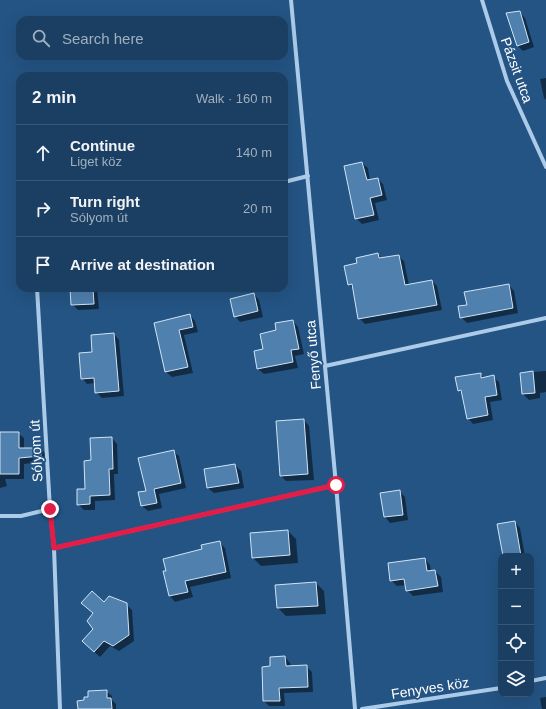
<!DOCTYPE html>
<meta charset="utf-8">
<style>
:root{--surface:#1b3f63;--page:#284a6c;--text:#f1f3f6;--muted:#a0afbe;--line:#395878}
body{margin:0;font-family:Helvetica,sans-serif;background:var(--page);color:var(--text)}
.controls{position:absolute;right:12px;bottom:12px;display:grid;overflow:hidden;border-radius:8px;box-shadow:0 4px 16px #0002}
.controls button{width:36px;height:36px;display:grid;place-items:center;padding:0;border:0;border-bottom:1px solid var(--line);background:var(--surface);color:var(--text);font:20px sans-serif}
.stop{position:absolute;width:12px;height:12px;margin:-9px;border:3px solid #e11d48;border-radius:50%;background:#fff}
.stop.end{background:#e11d48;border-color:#fff;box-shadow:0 1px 4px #0008}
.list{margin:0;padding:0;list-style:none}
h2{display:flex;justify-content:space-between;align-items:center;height:52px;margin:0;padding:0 16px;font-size:17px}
h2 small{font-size:13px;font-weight:400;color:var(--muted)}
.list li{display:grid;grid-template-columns:26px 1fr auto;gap:12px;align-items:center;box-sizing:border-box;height:56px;padding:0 16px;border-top:1px solid var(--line)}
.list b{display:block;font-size:15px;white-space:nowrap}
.list p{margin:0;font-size:13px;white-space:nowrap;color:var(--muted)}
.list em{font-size:13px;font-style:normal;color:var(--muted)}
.icon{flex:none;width:22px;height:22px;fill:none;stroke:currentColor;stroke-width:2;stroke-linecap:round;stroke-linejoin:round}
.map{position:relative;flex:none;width:546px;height:709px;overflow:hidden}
.search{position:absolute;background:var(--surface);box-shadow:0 4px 16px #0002;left:16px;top:16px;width:272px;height:44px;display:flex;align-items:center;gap:10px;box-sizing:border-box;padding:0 14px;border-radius:12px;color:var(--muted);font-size:15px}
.panel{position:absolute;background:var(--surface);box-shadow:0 4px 16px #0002;left:16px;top:72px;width:272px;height:220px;border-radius:12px}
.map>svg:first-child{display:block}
.shadow{fill:#0007}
.building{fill:#5080ae;stroke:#d0e4f6}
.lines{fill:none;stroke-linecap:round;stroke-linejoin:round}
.street{stroke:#accbe8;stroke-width:4}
.route{stroke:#e11d48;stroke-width:5}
.labels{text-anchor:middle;stroke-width:3.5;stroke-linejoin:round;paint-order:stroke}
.street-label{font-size:14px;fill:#fff;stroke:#245484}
</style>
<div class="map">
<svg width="546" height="709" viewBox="0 0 546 709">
<rect width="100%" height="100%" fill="#245484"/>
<g class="shadow">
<path d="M520,12L525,18L534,47L523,51L517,45Z"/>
<path d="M546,78V100L544,98L540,79Z"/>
<path d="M362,163L368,168L370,181L378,179L383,184L387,200L375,203L379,220L362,224L356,218Z"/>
<path d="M378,254L383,259L398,256L404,261L409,285L432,281L437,286L442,310L365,324L359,318L354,290L349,284L358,264Z"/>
<path d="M509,285L514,291L518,313L467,323L461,317Z"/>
<path d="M71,288H97L99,309L78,310L72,304Z"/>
<path d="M254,294L259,300L263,317L240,322L235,316Z"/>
<path d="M190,315L195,321L198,332L184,335L193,373L172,377L166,372L155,323Z"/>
<path d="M293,321L298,327L304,354L295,356L298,368L264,374L258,369L264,350L277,331Z"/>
<path d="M114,334L119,340L124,396L102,398L96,392L95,383L87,384L82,378L93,353Z"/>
<path d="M546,371V392L540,393V398L529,400L523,394L521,373Z"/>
<path d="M480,374L485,378L493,377L499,382L502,400L490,402L493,420L473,424L468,418L463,395L459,390Z"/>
<path d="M304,420L309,426L314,480L286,481L281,476Z"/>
<path d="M18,433L24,438V449H41L46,454L47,461L24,464V479H5L7,486L0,488V463Z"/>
<path d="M112,438L117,444L118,474H114L115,500L95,501V510H84L78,504L86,490L92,461Z"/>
<path d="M173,451L179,456L186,488L159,494L162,508L148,511L142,506L147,491Z"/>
<path d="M235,465L241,471L244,488L214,493L208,488Z"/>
<path d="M399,491L405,497L408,520L390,523L385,517L382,494Z"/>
<path d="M515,522L520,528L525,556H504Z"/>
<path d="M288,531L296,539L298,563L261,566L253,558Z"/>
<path d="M219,542L225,548L231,578L190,587L193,597L175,602L170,596L164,572Z"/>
<path d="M425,559L430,565L431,572L435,571L441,577L443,592L413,596L407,590L406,585L397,586L391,580Z"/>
<path d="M316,583L324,591L326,614L286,616L278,608Z"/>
<path d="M82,603L126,604L132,610L134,641L119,651L110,646L100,657L89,647L94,629V614Z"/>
<path d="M285,657L290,663L291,667L306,666L312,672L313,692L284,693L285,706H269L264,701L271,667Z"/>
<path d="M106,691L112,696V700L116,704V709H85Z"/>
<path d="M546,697V709H542L540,698Z"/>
</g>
<g class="building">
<path d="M520,11L529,42L517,46L506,13Z"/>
<path d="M362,162L367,180L378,178L382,195L370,198L374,215L355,219L344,166Z"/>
<path d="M378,253L379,258L399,255L405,285L432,280L437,305L358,319L352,284L348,285L344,266L357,263L356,258Z"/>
<path d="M509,284L513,308L460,318L458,306L467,305L464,292Z"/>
<path d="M70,288H93L94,304L71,305Z"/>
<path d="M254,293L258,311L234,317L230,299Z"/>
<path d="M190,314L193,327L179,330L188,367L165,372L154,323Z"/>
<path d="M293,320L299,349L291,350L293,362L257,369L254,351L263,349L260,334L276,330L275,323Z"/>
<path d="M114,333L119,391L95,393L94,378L81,379L79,353L92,352L91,335Z"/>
<path d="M533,371L535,393L522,394L520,373Z"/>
<path d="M481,373V378L494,375L497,395L485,397L488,415L467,419L461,390L458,391L455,377Z"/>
<path d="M304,419L308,474L280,476L276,421Z"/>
<path d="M0,432H19V448H41V456L19,458V474H0Z"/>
<path d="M112,437L113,469H109L110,495L90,496V504L77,505V489H85L84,461L91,460L90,438Z"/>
<path d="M174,450L181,483L154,489L157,503L141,506L138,492L146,491L138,458Z"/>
<path d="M235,464L239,483L207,488L204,469Z"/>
<path d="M400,490L403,515L384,517L380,493Z"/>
<path d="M515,521L521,556H503L497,524Z"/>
<path d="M288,530L290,555L252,558L250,533Z"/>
<path d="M220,541L226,572L185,581L188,592L169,596L163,571H166L163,559L202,549L201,545Z"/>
<path d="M425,558L427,571L435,570L438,586L406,591L404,579L390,581L388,563Z"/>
<path d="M316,582L318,606L277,608L275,585Z"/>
<path d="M92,591L104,602L109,596L127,603L129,635L113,646L104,641L94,652L82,641L93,629L87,621L93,613L81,603Z"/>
<path d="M285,656L286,666L307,665L308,687L279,688L280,701H263L262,667L270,666V657Z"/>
<path d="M107,690V698H111L112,709H78L77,701L84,700V697H88V691Z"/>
</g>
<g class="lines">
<g class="street">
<path d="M291,0L336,485L355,709"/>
<path d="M482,0L507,81L546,167"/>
<path d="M284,182L308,176"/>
<path d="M37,288L50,509L54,548L60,709"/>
<path d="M325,366L546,318"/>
<path d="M0,516H21L50,509"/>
<path d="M54,548L336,485"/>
<path d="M531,681L546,678"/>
<path d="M362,709L501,688"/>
</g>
</g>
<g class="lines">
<path class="route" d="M50,509L54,548L336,485"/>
</g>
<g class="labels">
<g class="street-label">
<text transform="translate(517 70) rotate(70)" y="5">Pázsit utca</text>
<text transform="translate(313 355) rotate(-95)" y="5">Fenyő utca</text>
<text transform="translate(36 451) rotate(-93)" y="5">Sólyom út</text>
<text transform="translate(430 688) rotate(-9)" y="5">Fenyves köz</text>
</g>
</g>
</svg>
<div class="controls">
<button>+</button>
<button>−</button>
<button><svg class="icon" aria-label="locate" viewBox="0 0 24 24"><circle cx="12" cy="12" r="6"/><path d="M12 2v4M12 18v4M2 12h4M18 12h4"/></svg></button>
<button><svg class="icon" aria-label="layers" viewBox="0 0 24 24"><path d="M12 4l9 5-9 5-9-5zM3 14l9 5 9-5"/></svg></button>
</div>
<div class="stop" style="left:336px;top:485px"></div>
<div class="stop end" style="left:50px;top:509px"></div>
<div class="search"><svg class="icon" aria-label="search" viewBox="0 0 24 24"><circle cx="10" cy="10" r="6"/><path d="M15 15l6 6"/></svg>Search here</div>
<section class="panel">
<h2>2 min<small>Walk · 160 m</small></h2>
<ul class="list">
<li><svg class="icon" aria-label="ahead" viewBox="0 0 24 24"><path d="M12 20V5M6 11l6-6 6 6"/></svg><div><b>Continue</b><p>Liget köz</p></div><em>140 m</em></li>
<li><svg class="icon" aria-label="right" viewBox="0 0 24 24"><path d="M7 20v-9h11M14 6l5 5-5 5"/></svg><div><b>Turn right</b><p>Sólyom út</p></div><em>20 m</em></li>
<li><svg class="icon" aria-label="arrive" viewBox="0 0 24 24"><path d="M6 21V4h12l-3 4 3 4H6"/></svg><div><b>Arrive at destination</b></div></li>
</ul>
</section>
</div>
